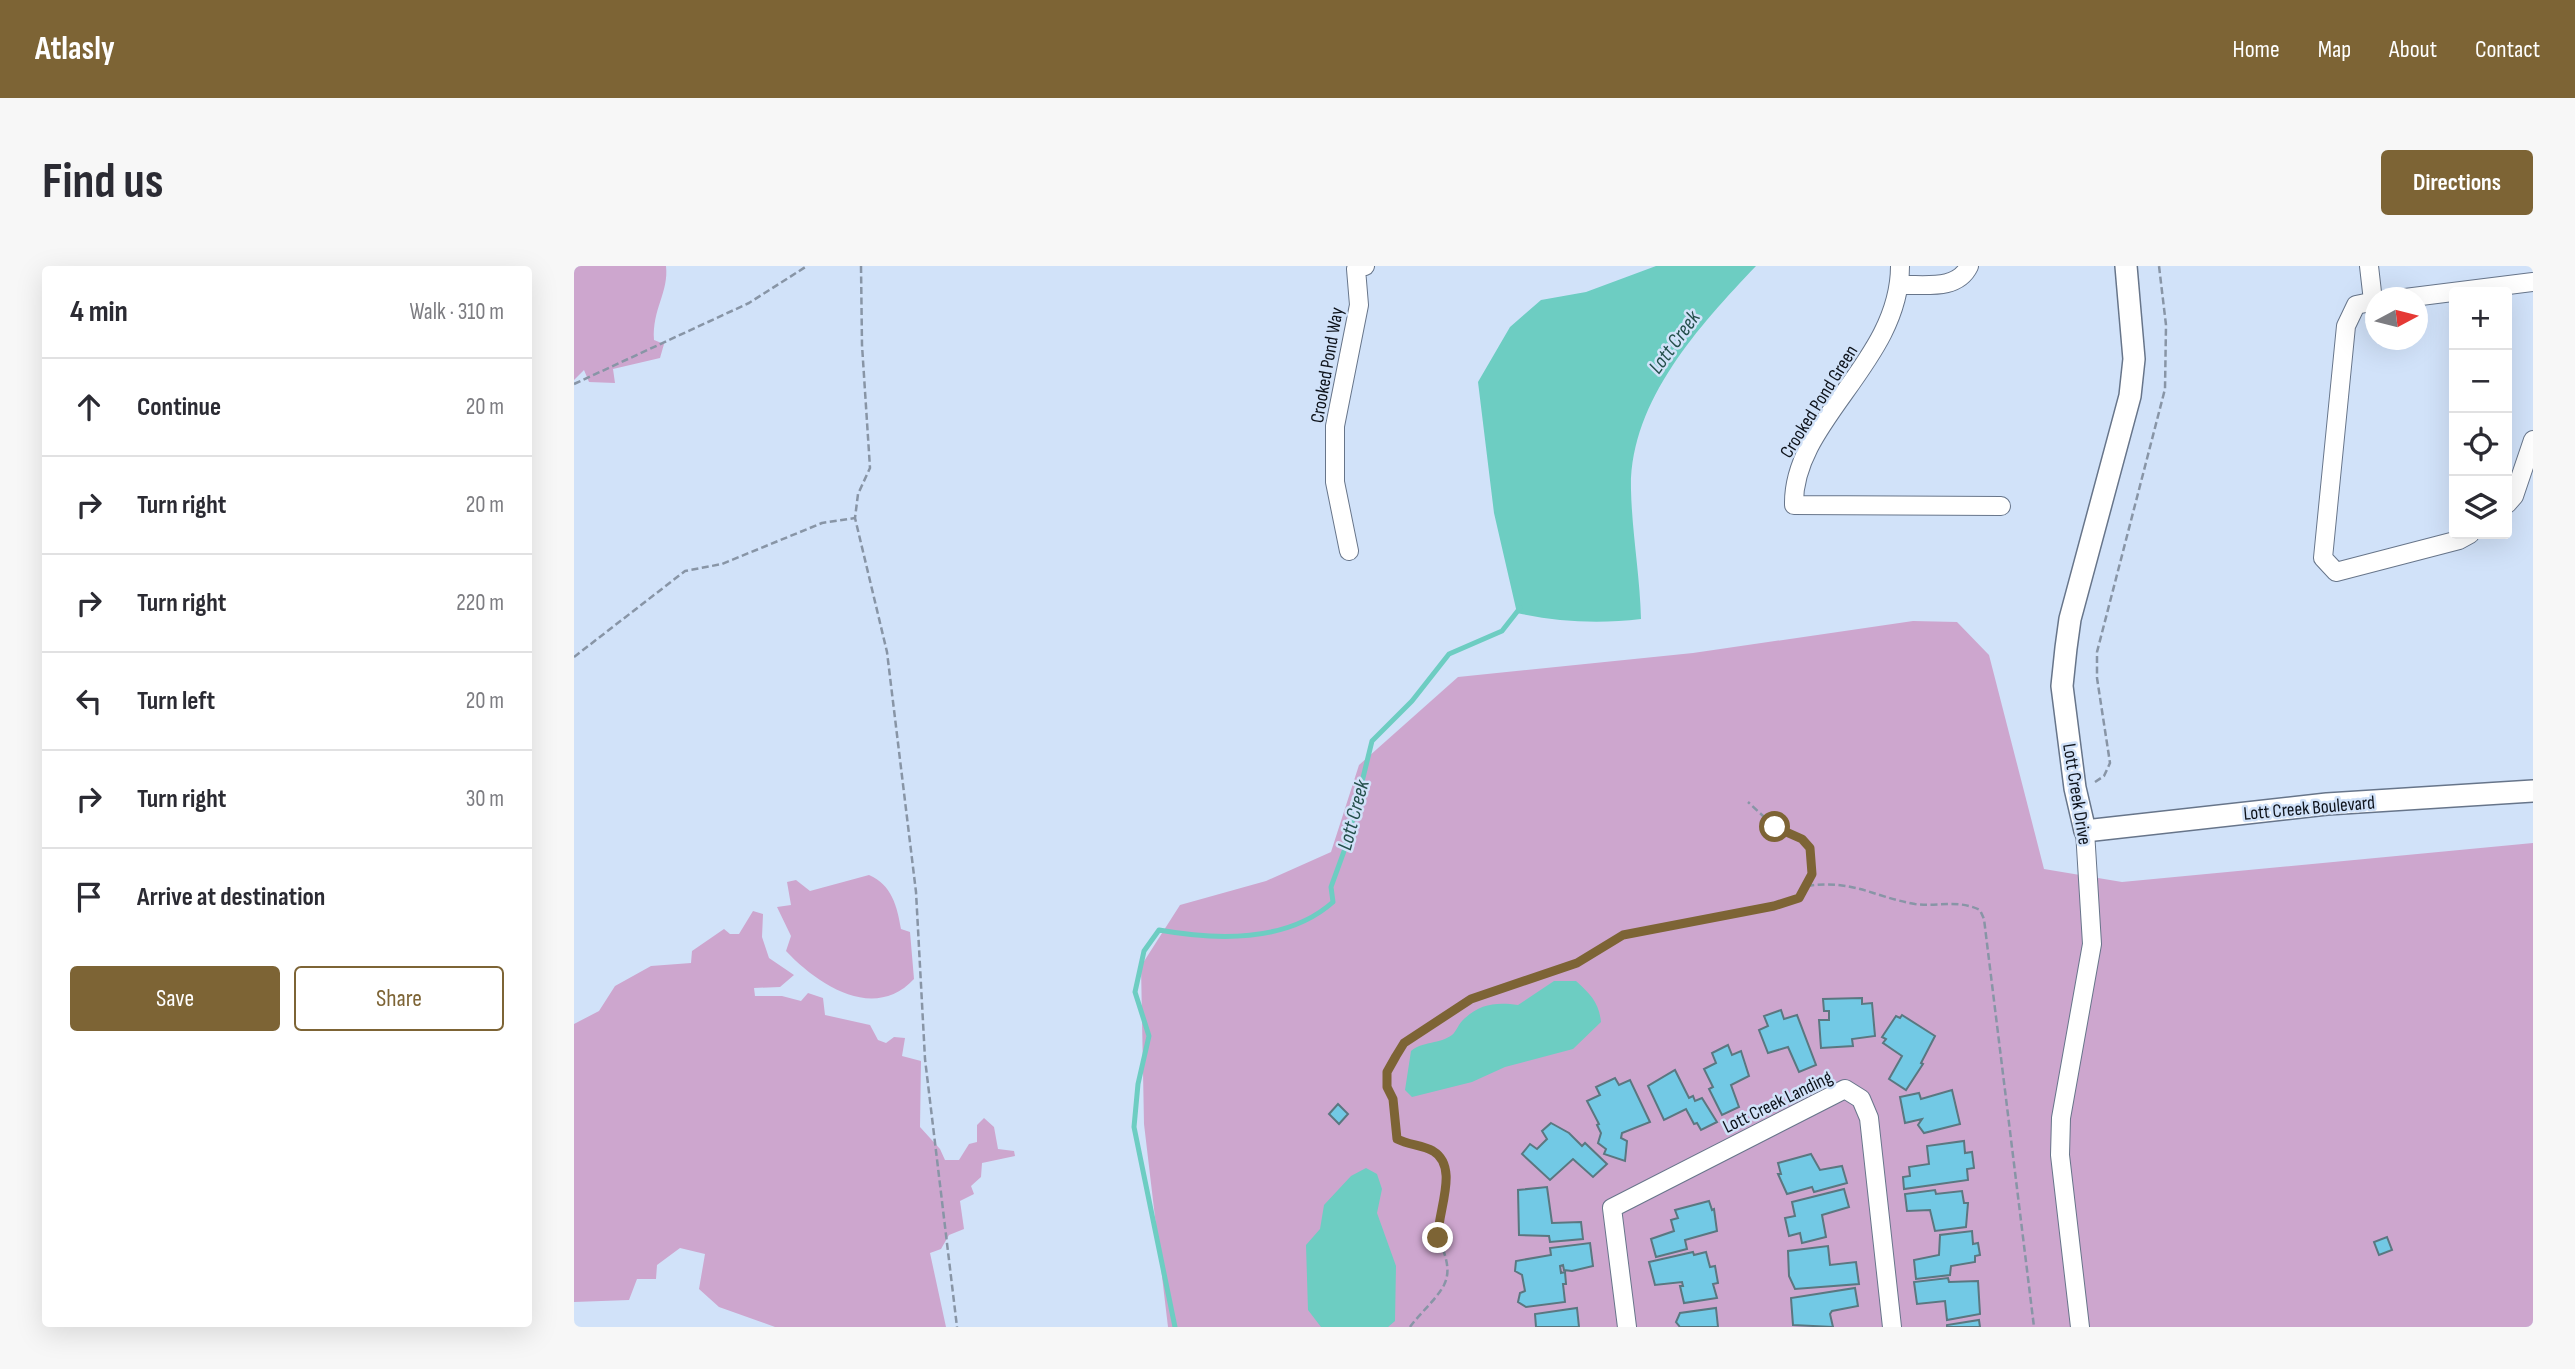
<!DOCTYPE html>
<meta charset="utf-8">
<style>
:root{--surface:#fff;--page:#f7f7f7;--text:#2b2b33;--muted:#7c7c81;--line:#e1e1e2;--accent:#7d6435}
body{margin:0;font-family:"Sofia Sans Condensed",sans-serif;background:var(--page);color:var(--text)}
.controls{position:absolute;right:21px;top:21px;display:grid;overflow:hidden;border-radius:7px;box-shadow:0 7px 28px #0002}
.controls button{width:63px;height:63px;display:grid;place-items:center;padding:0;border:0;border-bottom:2px solid var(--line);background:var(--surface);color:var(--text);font:35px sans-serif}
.compass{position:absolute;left:1791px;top:21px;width:63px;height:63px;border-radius:50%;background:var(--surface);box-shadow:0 7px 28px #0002;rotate:83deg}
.stop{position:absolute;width:21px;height:21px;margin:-16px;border:5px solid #7d6435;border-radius:50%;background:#fff}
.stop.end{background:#7d6435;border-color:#fff;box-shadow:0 2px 7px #0008}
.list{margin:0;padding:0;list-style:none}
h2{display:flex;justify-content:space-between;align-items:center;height:91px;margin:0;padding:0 28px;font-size:30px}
h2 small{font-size:23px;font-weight:400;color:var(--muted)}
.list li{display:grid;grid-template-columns:46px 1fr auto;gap:21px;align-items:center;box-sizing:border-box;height:98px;padding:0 28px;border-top:2px solid var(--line)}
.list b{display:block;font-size:26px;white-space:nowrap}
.list em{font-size:23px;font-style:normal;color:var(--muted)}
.actions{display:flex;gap:14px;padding:21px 28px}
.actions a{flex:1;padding:16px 0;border:2px solid var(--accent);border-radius:7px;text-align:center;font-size:24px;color:var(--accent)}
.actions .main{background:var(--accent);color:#fff}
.icon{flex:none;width:38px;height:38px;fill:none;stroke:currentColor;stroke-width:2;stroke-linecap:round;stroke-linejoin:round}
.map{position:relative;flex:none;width:1959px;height:1061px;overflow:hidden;border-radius:7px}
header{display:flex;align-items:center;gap:42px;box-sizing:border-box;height:98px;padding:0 35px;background:var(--accent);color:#fff}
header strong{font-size:33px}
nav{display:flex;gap:38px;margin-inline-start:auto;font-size:24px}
.intro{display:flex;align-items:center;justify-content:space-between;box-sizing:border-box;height:168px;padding:0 42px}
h1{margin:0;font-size:49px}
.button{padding:18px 32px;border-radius:7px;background:var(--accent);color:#fff;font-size:24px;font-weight:700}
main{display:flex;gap:42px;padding:0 42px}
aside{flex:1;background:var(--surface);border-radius:7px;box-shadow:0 7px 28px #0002}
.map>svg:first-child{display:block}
.green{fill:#cda6ce}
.water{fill:#6dcdc2}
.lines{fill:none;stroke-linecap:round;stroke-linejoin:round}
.stream{stroke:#6dcdc2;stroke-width:5}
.building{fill:#72c9e5;stroke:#5a7780;stroke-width:2}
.minor-casing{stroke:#67758a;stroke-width:20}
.tertiary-casing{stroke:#67758a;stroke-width:24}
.path{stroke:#8895a6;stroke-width:2.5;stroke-dasharray:7 3.5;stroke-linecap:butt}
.minor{stroke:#fff;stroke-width:18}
.tertiary{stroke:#fff;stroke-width:21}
.route{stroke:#7d6435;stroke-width:9}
.labels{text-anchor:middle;stroke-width:5;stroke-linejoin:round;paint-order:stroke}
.street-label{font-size:19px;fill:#0e131b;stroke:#d1e2f9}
.water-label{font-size:21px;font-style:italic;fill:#25504c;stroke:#d1e2f9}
</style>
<header>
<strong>Atlasly</strong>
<nav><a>Home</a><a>Map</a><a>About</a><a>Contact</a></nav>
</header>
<div class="intro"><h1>Find us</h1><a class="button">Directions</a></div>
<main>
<aside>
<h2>4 min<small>Walk · 310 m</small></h2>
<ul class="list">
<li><svg class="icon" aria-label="ahead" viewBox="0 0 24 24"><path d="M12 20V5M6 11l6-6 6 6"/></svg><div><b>Continue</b></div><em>20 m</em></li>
<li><svg class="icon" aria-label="right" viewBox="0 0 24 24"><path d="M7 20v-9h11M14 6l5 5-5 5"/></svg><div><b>Turn right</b></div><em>20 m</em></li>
<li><svg class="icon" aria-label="right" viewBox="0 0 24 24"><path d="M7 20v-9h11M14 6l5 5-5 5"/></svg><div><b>Turn right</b></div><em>220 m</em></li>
<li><svg class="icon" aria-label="left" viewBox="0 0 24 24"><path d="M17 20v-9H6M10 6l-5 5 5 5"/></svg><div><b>Turn left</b></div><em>20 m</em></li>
<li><svg class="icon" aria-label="right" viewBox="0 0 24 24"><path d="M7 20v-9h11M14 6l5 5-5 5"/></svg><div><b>Turn right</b></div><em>30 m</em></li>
<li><svg class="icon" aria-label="arrive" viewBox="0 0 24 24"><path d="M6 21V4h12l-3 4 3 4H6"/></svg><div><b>Arrive at destination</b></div></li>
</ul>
<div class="actions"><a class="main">Save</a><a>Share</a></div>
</aside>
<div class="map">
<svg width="1959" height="1061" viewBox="0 0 1959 1061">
<rect width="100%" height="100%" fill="#d1e2f9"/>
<g class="green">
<path d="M0,0H92C95,26 78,43 80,74L90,78L86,92L39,103L41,117L15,116L10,104L0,114Z"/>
<path d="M1339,355L1383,356L1415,389L1470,603L1548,616L1959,577V1061H594L570,858L567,700L606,639L692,615L757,586L785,499L884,411L1119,387Z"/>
<path d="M295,609C318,619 323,640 327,663L336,666L340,713C300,756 244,719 212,685L217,670L203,641L217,639L213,616L222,614L236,625Z"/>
<path d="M179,645L189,648L188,671L195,692L220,709L206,721L180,722L181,730H208L227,735L234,727L249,732L251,749L296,759L304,774L312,777L320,771L331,772L328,790L347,795L346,861L366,883L371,894H385L395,878L403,876V859L410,852L420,861L424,883L440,885L441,890L408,897L407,911L397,920L400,928L386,935L390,963L375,969L367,983L356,987L372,1061H201L145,1041L125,1023L131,988L106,982L83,999L82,1013H63L55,1034L0,1036V758L25,745L41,720L77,700L117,697L118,685L150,663L156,668H165Z"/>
</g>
<g class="water">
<path d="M1082,0H1182C1125,60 1055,136 1057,224C1058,267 1066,310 1067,353C1025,358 984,356 943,347L920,247L904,116L936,61L967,34L1012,26Z"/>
<path d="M980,715H1002C1016,728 1025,736 1027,756L999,783L931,801L898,816L838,831L831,824L837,785C849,775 866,778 878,769C882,766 884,759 888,755C905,738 921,736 944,739Z"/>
<path d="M792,902L803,908L808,923L803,947L822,1000L821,1055L814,1061H747L734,1044L732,979L746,963L750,939L777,910Z"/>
</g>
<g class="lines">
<path class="stream" d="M601,1061L560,861L564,818L575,770L561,726L570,685L585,664C641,674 713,677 759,636L757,621L773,577L798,475L838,435L875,388L928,365L946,342"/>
</g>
<g class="building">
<path d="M1288,732V738L1298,737L1301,770L1278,773L1279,780L1247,782L1245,754H1255V745H1250L1249,733Z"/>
<path d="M1207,744L1210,753L1223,749L1242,799L1225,806L1214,781L1194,787L1185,764L1194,760L1190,750Z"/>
<path d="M1328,749L1361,770L1347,797L1349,798L1332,824L1315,813L1328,790L1309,777L1312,773L1308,771L1322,750L1326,752Z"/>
<path d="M1154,779L1158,789L1167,785L1175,810L1157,819L1165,841L1148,849L1135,823L1139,821L1130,803L1142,797L1138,787Z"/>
<path d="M1101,804L1115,832L1119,830L1121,835L1128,832L1143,856L1127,864L1123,857L1120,858L1112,843L1090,854L1074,820Z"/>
<path d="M1041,812L1045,819L1056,814L1076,856L1048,867L1047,872L1053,875L1051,895L1030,888L1032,883L1024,877L1027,867L1023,859L1025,858L1013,835L1026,829L1022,821Z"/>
<path d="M1378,824L1386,858L1350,867L1344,859L1348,853L1331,857L1326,831L1345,827L1347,833Z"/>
<path d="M764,838L774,848L765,858L755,848Z"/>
<path d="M977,857L995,867L1008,880L1011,877L1033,898L1019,911L999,893L976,914L948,888L956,878L963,883L973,873L968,865Z"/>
<path d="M1390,875L1391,887L1398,886L1400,902L1393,903L1394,914L1330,923L1329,911L1336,910L1335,901L1355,898L1353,880Z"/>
<path d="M1237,888L1246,904L1268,900L1273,917L1240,926L1238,921L1213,928L1204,908H1207L1204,897Z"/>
<path d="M973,921L978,957L1007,956L1009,973L976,976L975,970L945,969L944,924Z"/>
<path d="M1270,923L1275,941L1248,949L1252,971L1228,977L1226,967L1215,970L1211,952L1221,950L1218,936Z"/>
<path d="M1361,924L1362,928L1388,925L1390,937H1394L1392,961L1361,965L1356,944L1333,945L1331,928Z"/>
<path d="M1135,935L1138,944L1140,943L1143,965L1111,974L1113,983L1082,991L1077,973L1100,965L1097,954L1104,952L1101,944Z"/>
<path d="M1398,965L1399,978L1404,977L1406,989L1401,990V996L1377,1000L1376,1009L1342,1013L1340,994L1365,989L1366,969Z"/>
<path d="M1813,971L1818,984L1805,989L1800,976Z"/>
<path d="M1016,977L1019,1000L998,1005L990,1004L989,999L986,1000L987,1007L991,1006L992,1018H989L991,1036L952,1041L944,1036L946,1027L951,1025L948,1009L941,1005L942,995L977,989L976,982Z"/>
<path d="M1254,980L1256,999L1282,996L1285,1018L1221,1023L1215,1010L1214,985Z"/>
<path d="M1119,986L1120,989L1132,986L1136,1001L1141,1000L1144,1017L1139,1018L1143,1032L1110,1037L1106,1020H1109L1108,1016L1081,1019L1075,996Z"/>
<path d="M1374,1012L1375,1016L1404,1015L1406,1048L1373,1054L1371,1035L1343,1038L1340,1016Z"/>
<path d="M1281,1022L1284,1040L1258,1045L1256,1048L1259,1061L1219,1059L1217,1032Z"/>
<path d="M1003,1042L1005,1061H962L961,1048Z"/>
<path d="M1142,1042L1144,1061H1106L1102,1056L1106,1047Z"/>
<path d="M1405,1054L1406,1061H1373V1059Z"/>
</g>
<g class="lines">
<g class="minor-casing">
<g id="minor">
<path d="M1326,0C1326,96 1218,155 1220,239L1427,240"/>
<path d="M1795,0L1799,35"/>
<path d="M1326,19C1350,18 1383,25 1395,0"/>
<path d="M1831,32L1959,16"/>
<path d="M1801,35L1782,39L1772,60L1749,292L1762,306L1885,274L1896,268"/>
<path d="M1933,238L1940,230L1959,174"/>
<path d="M775,285L761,216V160L785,39L782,3L791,0"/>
<path d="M1053,1061L1038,942L1271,823L1287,833L1295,852L1318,1061"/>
<path d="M1506,1061L1486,889L1487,852L1518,678L1511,565"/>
</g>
</g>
<g class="tertiary-casing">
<path id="tertiary" d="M1552,0L1560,93L1556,130L1496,353L1492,382L1488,420L1501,522L1511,565L1753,538L1959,525"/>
</g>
<g class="path">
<path d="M287,0L288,79L296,202L284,228L281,252L313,386L342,626L351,793L383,1061"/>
<path d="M0,118L175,37L233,0"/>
<path d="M0,391L111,305L148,298L248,257L281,252"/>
<path d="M1521,516L1530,510L1536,497L1523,412V386L1591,123L1592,59L1585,0"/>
<path d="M1233,620C1278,613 1300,631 1341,638C1364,641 1383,633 1406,644L1410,653L1460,1061"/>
<path d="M836,1061C846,1047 862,1034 870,1019C881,997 862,977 863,955C865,937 881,908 868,891C858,879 836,880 823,873L819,833L813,821V806L822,790L830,777L897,733L1003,697L1050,669L1200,640L1225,632L1238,608L1236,582L1228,573L1201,561L1174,536"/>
</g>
<use href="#minor" class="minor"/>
<use href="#tertiary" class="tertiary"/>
</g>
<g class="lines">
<path class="route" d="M864,972C863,946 886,901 859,885C848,879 835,879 823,873L819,833L813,821V806L822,790L830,777L897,733L1003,697L1049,669L1200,640L1225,632L1238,608L1236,582L1228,573L1201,561"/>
</g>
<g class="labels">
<g class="street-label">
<text transform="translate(752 99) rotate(-80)" y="7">Crooked Pond Way</text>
<text transform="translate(1244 135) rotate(-58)" y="7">Crooked Pond Green</text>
<text transform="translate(1504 528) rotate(81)" y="7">Lott Creek Drive</text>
<text transform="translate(1735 541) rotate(-5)" y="7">Lott Creek Boulevard</text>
<text transform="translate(1203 835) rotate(-26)" y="7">Lott Creek Landing</text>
</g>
<g class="water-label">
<text transform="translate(1100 76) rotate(-54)" y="7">Lott Creek</text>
<text transform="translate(779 549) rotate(-75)" y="7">Lott Creek</text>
</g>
</g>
</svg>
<div class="controls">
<button>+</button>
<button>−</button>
<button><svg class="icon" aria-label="locate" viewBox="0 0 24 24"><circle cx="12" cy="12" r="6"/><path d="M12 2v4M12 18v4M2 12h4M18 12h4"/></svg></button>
<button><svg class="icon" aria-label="layers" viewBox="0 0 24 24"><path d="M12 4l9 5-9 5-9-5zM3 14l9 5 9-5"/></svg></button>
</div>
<svg class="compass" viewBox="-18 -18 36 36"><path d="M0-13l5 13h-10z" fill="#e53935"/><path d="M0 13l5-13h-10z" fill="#7c7c81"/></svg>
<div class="stop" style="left:1201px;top:561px"></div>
<div class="stop end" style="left:864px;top:972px"></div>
</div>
</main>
